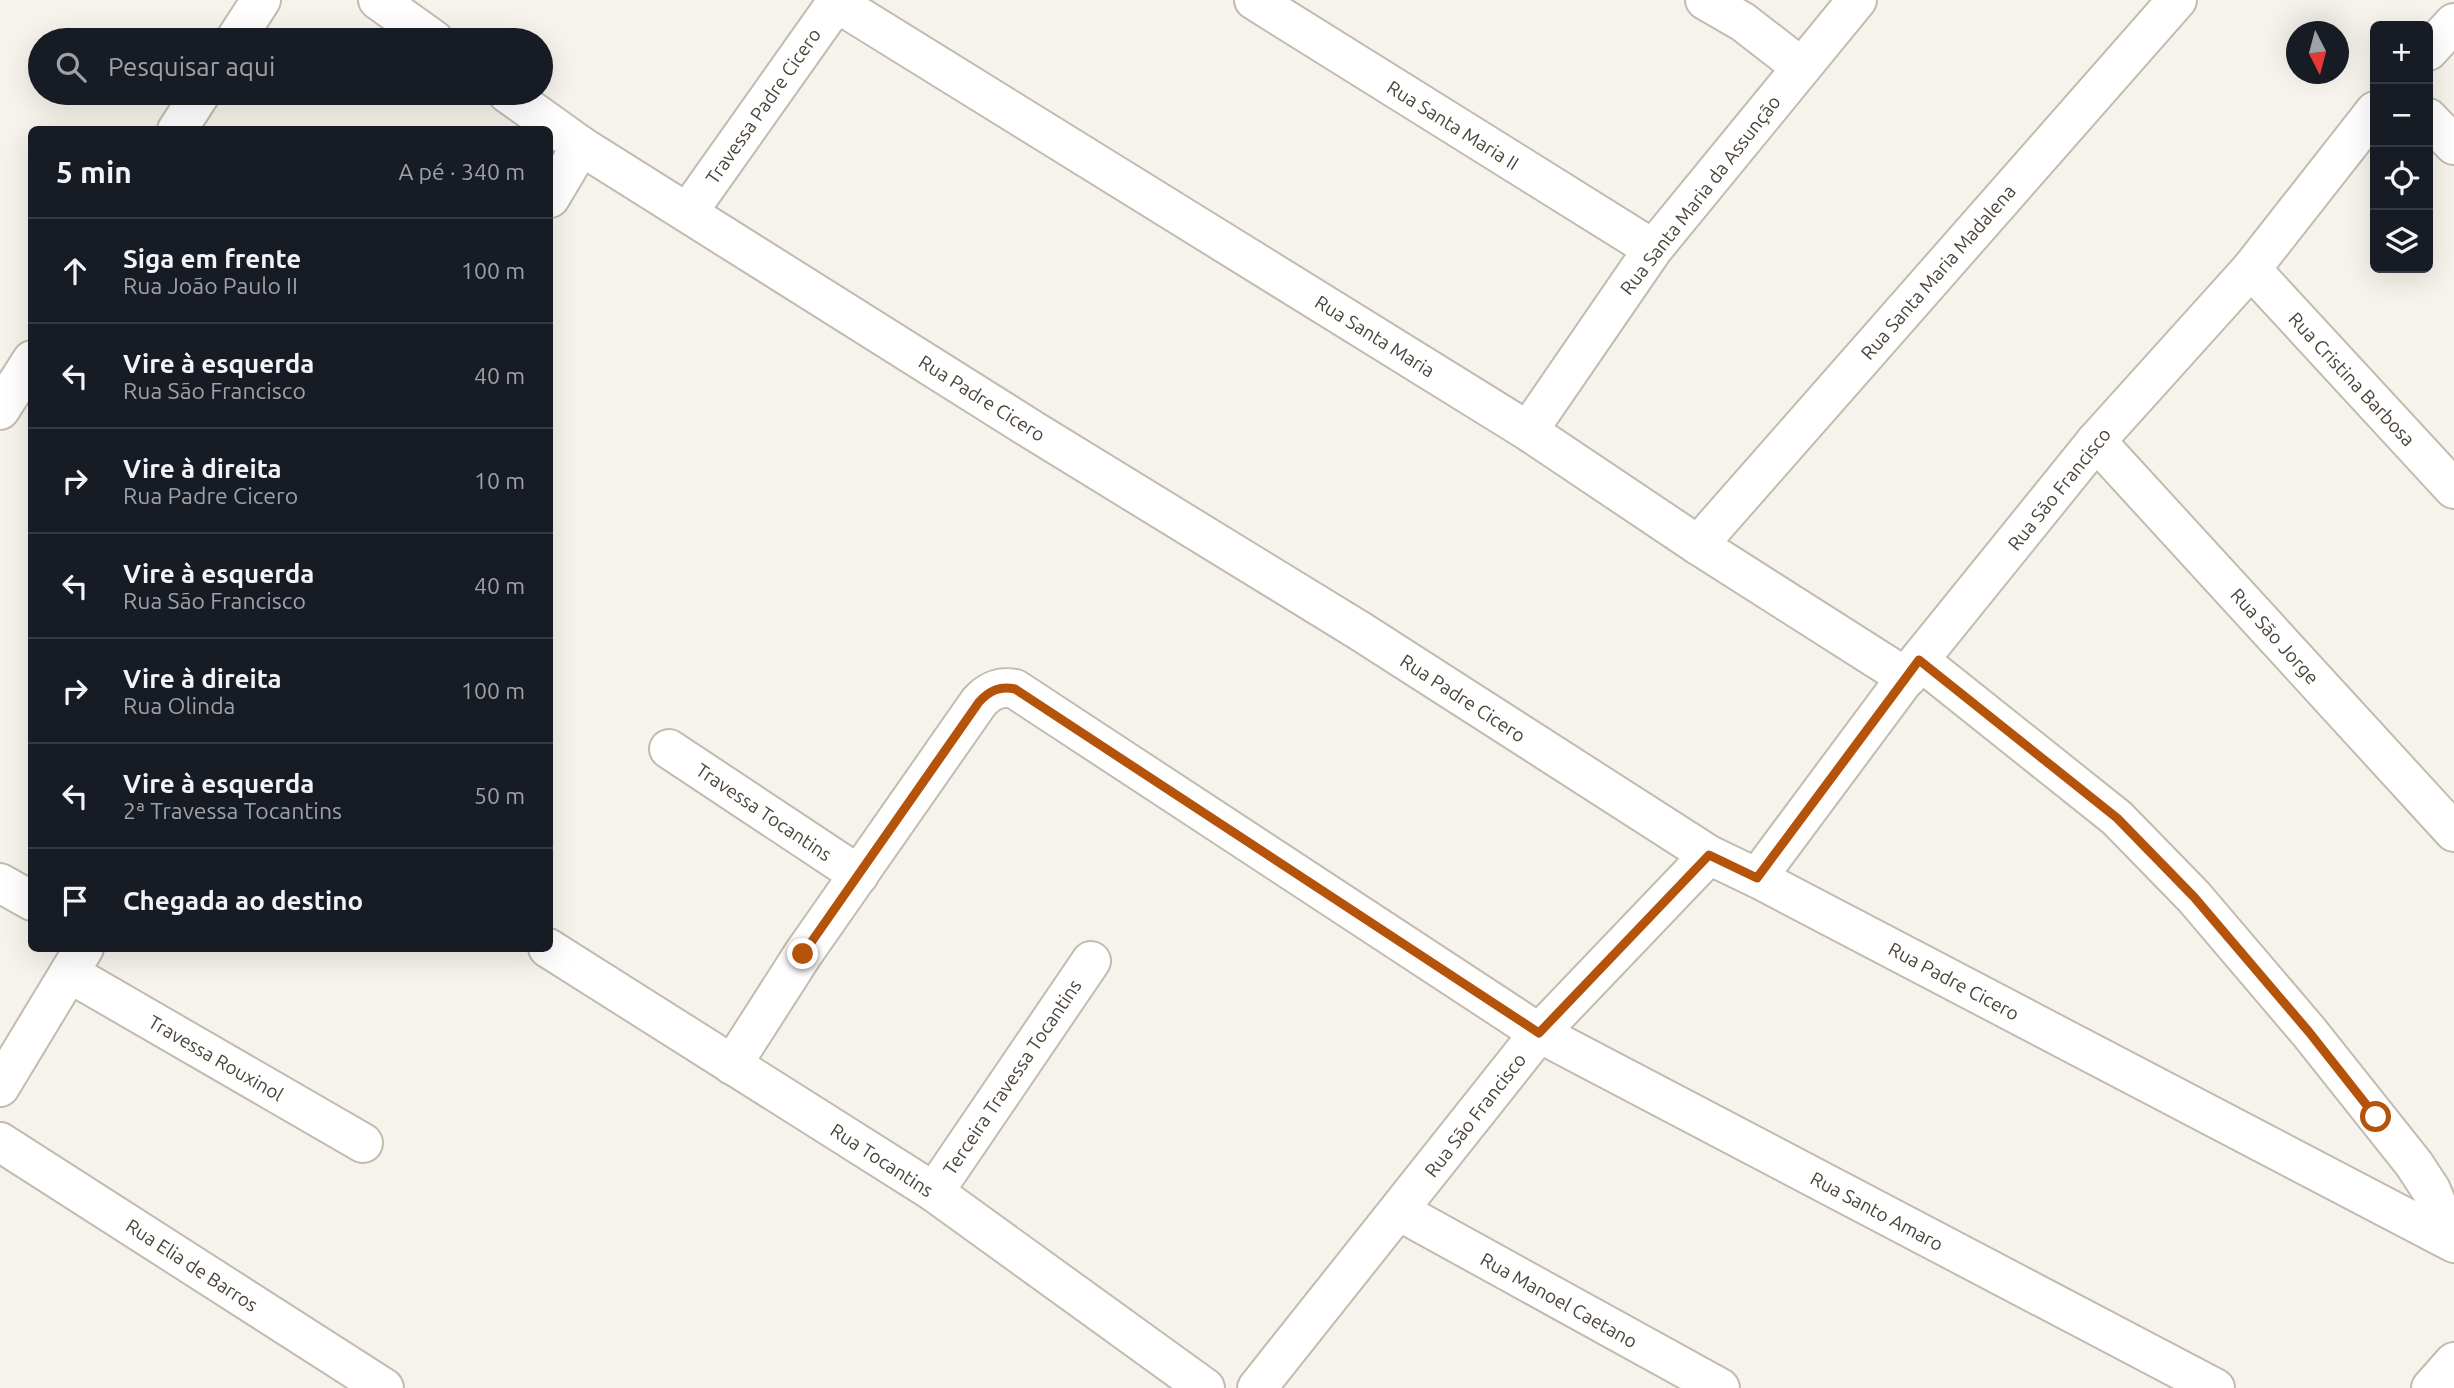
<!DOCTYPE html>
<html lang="pt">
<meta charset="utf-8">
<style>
:root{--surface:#171b24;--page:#242831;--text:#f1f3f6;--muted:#9ea1a6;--line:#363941}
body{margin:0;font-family:Ubuntu,sans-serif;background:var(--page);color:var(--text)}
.controls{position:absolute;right:21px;top:21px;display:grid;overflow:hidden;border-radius:10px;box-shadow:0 7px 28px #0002}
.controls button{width:63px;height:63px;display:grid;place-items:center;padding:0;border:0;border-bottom:2px solid var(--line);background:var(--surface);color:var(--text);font:35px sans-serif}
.compass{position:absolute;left:2286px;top:21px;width:63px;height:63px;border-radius:50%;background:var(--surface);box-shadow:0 7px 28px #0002;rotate:174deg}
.stop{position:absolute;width:21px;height:21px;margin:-16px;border:5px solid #b45309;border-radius:50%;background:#fff}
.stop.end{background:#b45309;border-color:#fff;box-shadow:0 2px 7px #0008}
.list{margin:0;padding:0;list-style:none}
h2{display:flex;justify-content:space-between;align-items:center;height:91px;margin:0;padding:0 28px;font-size:30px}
h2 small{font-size:23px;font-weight:400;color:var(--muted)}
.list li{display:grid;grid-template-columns:46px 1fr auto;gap:21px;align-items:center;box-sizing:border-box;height:105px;padding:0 28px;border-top:2px solid var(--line)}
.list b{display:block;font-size:26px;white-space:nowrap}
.list p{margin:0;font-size:23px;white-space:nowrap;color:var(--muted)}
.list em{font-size:23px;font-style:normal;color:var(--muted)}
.icon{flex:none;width:38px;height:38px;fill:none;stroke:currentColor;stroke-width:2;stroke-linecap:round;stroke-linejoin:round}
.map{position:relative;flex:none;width:2454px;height:1388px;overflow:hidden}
.search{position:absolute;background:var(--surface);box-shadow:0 7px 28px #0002;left:28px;top:28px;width:525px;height:77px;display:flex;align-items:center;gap:18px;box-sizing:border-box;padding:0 24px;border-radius:38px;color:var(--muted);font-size:26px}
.panel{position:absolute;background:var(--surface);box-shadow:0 7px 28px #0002;left:28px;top:126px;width:525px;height:826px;border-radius:10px}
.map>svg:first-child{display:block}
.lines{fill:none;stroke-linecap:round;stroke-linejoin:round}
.minor-casing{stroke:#c2bbae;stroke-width:42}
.minor{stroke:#fff;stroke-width:38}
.route{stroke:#b45309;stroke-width:9}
.labels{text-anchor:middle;stroke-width:5;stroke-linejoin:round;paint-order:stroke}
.street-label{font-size:19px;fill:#4b4439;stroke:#fff}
</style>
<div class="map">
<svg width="2454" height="1388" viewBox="0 0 2454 1388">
<rect width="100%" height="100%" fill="#f6f3ec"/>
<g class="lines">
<g class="minor-casing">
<g id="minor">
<path d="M378,0L434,40"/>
<path d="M1254,0L1653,249"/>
<path d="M1705,0L1743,22L1801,67"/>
<path d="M837,3L1528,431L1698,545L1907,678"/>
<path d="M235,40L261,0"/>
<path d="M2428,51L2454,23"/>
<path d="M507,93L581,146L1034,431L1360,631L1709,855L1757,878L2454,1243"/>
<path d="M2428,118L2454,145"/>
<path d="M177,130L201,93"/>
<path d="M550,198L581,146"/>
<path d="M688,212L838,0"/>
<path d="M2251,269L2454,489"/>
<path d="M0,410L32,360"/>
<path d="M1528,431L1653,249L1857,0"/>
<path d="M2096,441L2454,832"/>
<path d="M1698,545L2177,0"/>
<path d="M1919,660L2117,818L2194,897L2309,1032L2414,1164L2431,1190L2452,1241"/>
<path d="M669,749L859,875"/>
<path d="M1757,878L1919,660L2096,441L2251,269L2375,111"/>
<path d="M0,883L32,901"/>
<path d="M548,948L934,1192L1205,1388"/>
<path d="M69,973L363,1143"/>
<path d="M732,1065L803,954L979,702C990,690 1000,686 1015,689L1539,1033L2215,1388"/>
<path d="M0,1087L84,948"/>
<path d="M0,1142L384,1388"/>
<path d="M934,1192L1091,961"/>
<path d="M1399,1211L1720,1388"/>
<path d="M1257,1388L1539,1033L1709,855"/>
<path d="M2431,1388L2454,1362"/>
</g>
</g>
<use href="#minor" class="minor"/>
</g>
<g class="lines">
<path class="route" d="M803,954L979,702C990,690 1000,686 1015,689L1539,1033L1709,855L1757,878L1919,660L2117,818L2194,897L2309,1032L2376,1117"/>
</g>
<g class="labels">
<g class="street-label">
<text transform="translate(763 106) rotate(-55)" y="7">Travessa Padre Cicero</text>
<text transform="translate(1453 125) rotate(32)" y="7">Rua Santa Maria II</text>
<text transform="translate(1700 195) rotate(-52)" y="7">Rua Santa Maria da Assunção</text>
<text transform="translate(1938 272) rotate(-49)" y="7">Rua Santa Maria Madalena</text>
<text transform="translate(1375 336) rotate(32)" y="7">Rua Santa Maria</text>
<text transform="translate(2352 379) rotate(47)" y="7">Rua Cristina Barbosa</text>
<text transform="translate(982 398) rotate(32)" y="7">Rua Padre Cicero</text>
<text transform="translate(2059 489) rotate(-51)" y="7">Rua São Francisco</text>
<text transform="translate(2275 636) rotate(48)" y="7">Rua São Jorge</text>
<text transform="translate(1463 698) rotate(33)" y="7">Rua Padre Cicero</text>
<text transform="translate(764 812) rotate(34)" y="7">Travessa Tocantins</text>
<text transform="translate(1954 981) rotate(28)" y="7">Rua Padre Cicero</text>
<text transform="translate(216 1058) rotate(30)" y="7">Travessa Rouxinol</text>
<text transform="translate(1012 1077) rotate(-56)" y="7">Terceira Travessa Tocantins</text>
<text transform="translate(1475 1115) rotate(-52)" y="7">Rua São Francisco</text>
<text transform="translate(882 1160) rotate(33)" y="7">Rua Tocantins</text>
<text transform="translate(1877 1211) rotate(28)" y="7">Rua Santo Amaro</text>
<text transform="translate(192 1265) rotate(33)" y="7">Rua Elia de Barros</text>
<text transform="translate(1559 1300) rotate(29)" y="7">Rua Manoel Caetano</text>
</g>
</g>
</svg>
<div class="controls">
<button>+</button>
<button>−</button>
<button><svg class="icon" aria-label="locate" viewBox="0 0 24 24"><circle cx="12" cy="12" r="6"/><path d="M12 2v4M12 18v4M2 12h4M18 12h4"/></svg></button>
<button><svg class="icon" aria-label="layers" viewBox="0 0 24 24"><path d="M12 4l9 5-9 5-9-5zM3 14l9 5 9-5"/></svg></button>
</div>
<svg class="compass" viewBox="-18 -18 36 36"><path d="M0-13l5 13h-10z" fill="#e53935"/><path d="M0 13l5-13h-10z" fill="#9ea1a6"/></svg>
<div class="stop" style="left:2376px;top:1117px"></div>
<div class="stop end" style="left:803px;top:954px"></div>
<div class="search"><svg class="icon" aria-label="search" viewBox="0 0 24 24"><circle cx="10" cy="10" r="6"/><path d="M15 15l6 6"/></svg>Pesquisar aqui</div>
<section class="panel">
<h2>5 min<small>A pé · 340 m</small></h2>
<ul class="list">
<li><svg class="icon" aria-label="ahead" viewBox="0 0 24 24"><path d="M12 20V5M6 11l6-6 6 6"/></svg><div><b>Siga em frente</b><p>Rua João Paulo II</p></div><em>100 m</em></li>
<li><svg class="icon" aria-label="left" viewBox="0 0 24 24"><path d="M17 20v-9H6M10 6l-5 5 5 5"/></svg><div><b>Vire à esquerda</b><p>Rua São Francisco</p></div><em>40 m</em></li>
<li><svg class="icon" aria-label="right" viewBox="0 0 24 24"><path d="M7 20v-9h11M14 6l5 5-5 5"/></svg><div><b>Vire à direita</b><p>Rua Padre Cicero</p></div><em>10 m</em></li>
<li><svg class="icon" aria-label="left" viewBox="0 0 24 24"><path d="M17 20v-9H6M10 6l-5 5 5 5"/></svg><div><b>Vire à esquerda</b><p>Rua São Francisco</p></div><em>40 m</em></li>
<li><svg class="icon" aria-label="right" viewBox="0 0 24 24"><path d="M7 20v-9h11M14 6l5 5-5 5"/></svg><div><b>Vire à direita</b><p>Rua Olinda</p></div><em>100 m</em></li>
<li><svg class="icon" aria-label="left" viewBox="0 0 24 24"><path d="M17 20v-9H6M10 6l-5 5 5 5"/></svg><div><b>Vire à esquerda</b><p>2ª Travessa Tocantins</p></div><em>50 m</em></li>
<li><svg class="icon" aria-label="arrive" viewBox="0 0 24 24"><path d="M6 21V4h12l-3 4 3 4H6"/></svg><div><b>Chegada ao destino</b></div></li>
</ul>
</section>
</div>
